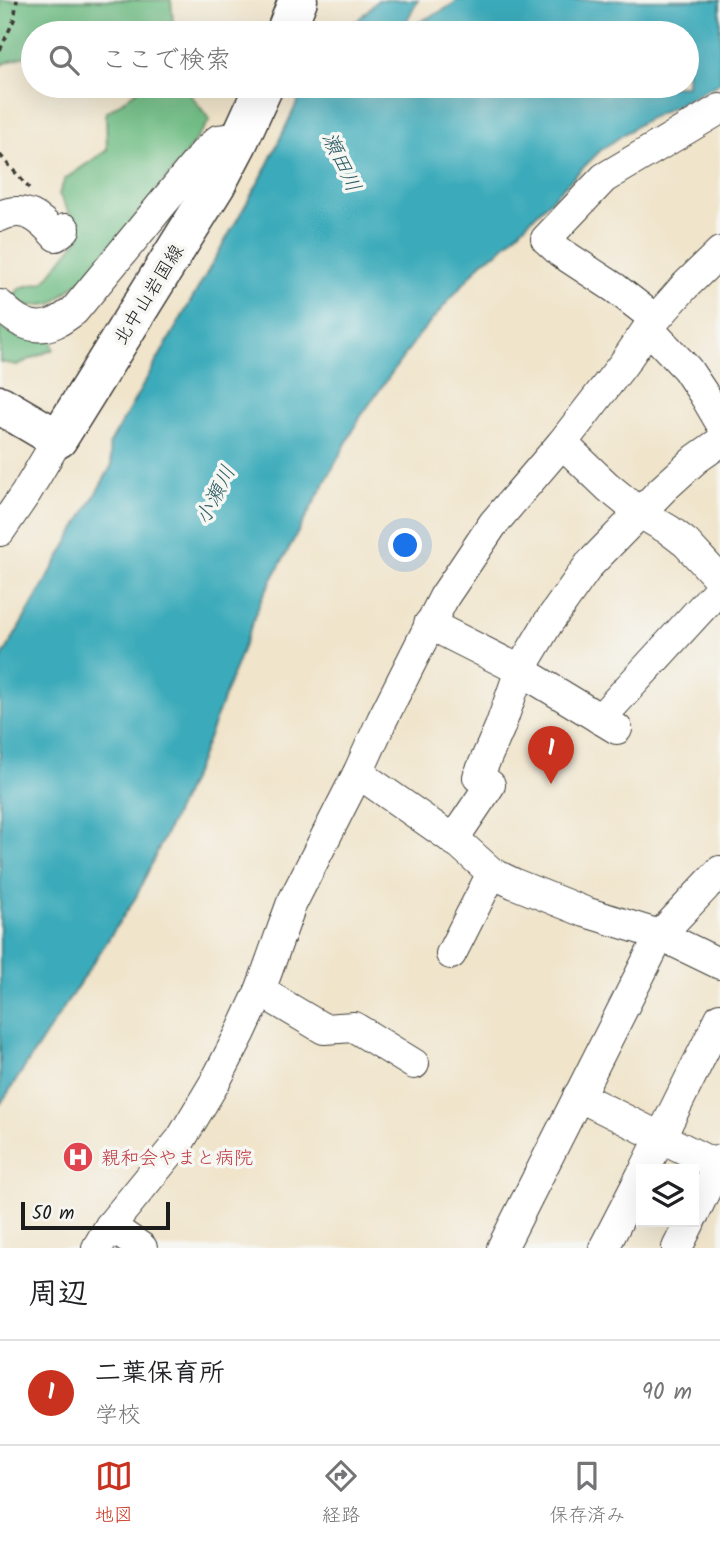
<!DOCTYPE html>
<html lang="ja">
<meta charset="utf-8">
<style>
:root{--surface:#fff;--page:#f6f6f6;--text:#202124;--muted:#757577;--line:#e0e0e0;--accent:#c8321e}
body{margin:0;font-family:Kalam,"Klee One",sans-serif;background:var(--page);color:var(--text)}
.controls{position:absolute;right:21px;bottom:21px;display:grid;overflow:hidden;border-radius:0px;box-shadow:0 7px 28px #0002}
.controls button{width:63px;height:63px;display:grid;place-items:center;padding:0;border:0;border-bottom:2px solid var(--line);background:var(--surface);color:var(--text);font:35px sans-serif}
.scale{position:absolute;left:21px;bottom:18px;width:149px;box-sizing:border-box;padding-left:7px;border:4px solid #1c1c1c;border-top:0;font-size:19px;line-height:24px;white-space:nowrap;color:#1c1c1c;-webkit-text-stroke:5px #f6f6f2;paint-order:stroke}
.you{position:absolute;left:406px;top:546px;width:24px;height:24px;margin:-18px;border:5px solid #fff;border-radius:50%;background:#1a73e8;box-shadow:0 0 0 10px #1a73e833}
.badge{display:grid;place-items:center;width:46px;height:46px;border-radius:50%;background:var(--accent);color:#fff;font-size:23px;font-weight:700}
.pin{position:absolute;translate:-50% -58px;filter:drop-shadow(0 2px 4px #0008)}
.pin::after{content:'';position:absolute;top:37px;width:24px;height:21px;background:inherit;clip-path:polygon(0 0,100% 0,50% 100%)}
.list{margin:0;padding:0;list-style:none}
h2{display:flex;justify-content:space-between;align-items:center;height:91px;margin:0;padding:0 28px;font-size:30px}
h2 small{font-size:23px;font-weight:400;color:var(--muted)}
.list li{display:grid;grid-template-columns:46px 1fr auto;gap:21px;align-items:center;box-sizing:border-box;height:105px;padding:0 28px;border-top:2px solid var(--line)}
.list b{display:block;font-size:26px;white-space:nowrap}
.list p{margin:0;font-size:23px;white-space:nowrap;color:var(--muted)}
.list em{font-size:23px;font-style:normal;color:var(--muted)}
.icon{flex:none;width:38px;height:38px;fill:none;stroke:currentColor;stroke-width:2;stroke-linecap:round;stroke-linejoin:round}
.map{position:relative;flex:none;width:720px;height:1248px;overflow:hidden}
.search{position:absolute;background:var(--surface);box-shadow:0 7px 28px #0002;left:21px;right:21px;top:21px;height:77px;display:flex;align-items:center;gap:18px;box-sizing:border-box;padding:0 24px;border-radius:38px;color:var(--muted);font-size:26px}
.sheet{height:196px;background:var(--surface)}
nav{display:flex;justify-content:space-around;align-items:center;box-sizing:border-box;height:98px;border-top:2px solid var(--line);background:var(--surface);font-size:19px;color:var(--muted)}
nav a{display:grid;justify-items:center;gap:4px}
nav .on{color:var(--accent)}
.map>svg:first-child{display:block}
.forest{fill:#72be86;stroke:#476d51;stroke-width:2}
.water{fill:#3baaba;stroke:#2c636b;stroke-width:2}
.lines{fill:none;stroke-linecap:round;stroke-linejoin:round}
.minor-casing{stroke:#3c3a36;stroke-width:32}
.major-casing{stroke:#3c3a36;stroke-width:41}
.path{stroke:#3c3a36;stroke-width:3.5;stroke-dasharray:5 5;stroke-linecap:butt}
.minor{stroke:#fff;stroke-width:30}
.major{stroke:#fff;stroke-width:38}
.labels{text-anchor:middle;stroke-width:7;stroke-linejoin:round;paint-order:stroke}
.street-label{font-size:19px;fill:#1c1c1c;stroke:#f6f6f2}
.health-label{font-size:19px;fill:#be3a42;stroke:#f6f6f2;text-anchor:start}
.water-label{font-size:21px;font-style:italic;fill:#2a5c63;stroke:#f6f6f2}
</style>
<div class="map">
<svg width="720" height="1248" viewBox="0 0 720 1248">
<rect width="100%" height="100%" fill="#f6f6f2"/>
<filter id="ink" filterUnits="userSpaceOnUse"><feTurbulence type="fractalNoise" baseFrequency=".0143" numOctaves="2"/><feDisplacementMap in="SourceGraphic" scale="14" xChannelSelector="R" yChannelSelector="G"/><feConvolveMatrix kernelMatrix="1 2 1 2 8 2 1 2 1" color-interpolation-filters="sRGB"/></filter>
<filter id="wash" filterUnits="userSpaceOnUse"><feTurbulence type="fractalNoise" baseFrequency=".00686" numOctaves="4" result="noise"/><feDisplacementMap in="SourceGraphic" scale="28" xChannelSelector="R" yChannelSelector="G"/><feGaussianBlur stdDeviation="1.57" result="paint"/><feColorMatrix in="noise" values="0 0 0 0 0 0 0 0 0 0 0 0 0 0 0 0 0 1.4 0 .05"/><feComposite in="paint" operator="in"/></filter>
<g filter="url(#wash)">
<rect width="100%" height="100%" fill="#f0e4ca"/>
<g class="forest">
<path d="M0,0H171L174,33H115L113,29L99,33H33V53L0,65Z"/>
<path d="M135,86H187L190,94L210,120L176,167L85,277L52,304L29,306L12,298L20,288L44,282L81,235L59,194L65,179L107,150L106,113L137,91Z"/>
<path d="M0,326L18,337H50L54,349L17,365L0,362Z"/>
</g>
<path class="water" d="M378,0H418L405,24L411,27C424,18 449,10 457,0H720V83L642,122L602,149L497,253L484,260L419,335L361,416L262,598L198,765L136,897L0,1105V661L112,465L109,445L262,176L299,99V86H687V33H345Z"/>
</g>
<g filter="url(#ink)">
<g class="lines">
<g class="minor-casing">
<g id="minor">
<path d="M0,216C25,205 40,218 56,236L65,229"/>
<path d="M0,305C15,320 33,333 55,323C62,320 68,315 74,311L205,152L218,140L227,139L238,143"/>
<path d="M655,319L615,288L560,252L546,239L604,178L720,109"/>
<path d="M648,328L687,369L703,393L720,422"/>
<path d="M562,443L608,487L640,513L669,530L686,543L720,580"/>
<path d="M0,531L26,493L58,439"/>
<path d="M429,624L520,670L617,729"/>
<path d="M600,719L720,588"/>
<path d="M358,773L461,845L492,873L515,884L585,912L660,935L720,964"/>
<path d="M453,840L490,785L478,777L500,727L520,670L548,623L589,565L663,489L696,459L720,442"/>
<path d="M451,954L492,873"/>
<path d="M260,991L324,1029L354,1027L414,1064"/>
<path d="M578,1096L720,1167"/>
<path d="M645,1169L720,1018"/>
<path d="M694,1214L720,1160"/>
<path d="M110,1226L142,1248"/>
<path d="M97,1248L110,1226L181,1139L215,1082L241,1032L260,991L291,905L358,773L382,720L444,597L493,524L562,443L624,363L648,328L685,286L720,252"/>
<path d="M502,1248L660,935L720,871"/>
<path d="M604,1248L641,1176"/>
<path d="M677,1248L690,1222"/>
</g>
</g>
<g class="major-casing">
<g id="major">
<path d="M285,33L298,0"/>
<path d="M0,405L58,439L216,185L238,143L264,86"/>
</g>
</g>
<g class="path">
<path d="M0,50L14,20L17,0"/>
<path d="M0,155L29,188"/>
</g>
<use href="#minor" class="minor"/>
<use href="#major" class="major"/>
</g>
</g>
<defs>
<g id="hospital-disc" transform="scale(1.575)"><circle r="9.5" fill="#e0444e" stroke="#f6f6f2"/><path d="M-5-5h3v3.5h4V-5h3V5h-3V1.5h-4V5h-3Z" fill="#fff"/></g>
</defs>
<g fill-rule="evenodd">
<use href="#hospital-disc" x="78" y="1157"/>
</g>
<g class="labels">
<g class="street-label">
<text transform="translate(148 294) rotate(-58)" y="7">北中山岩国線</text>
</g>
<g class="health-label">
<text x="101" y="1164">親和会やまと病院</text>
</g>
<g class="water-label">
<text transform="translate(342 162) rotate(65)" y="7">瀬田川</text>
<text transform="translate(215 495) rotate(-63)" y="7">小瀬川</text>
</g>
</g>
</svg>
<div class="controls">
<button><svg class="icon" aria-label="layers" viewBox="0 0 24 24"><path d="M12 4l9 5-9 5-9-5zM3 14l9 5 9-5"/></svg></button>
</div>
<div class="scale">50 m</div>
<div class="you"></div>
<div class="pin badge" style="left:551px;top:784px">1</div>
<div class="search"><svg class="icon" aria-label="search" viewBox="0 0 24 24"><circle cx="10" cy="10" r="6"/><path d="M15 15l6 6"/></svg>ここで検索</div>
</div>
<section class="sheet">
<h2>周辺<small></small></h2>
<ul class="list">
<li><span class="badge">1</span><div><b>二葉保育所</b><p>学校</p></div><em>90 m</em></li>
</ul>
</section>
<nav>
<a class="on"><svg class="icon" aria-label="map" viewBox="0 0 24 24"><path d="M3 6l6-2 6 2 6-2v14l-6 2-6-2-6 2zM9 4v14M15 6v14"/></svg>地図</a>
<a><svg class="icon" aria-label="directions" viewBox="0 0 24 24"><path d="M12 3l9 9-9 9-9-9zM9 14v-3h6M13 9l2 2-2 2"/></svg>経路</a>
<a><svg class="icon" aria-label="saved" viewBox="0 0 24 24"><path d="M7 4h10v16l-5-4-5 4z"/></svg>保存済み</a>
</nav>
